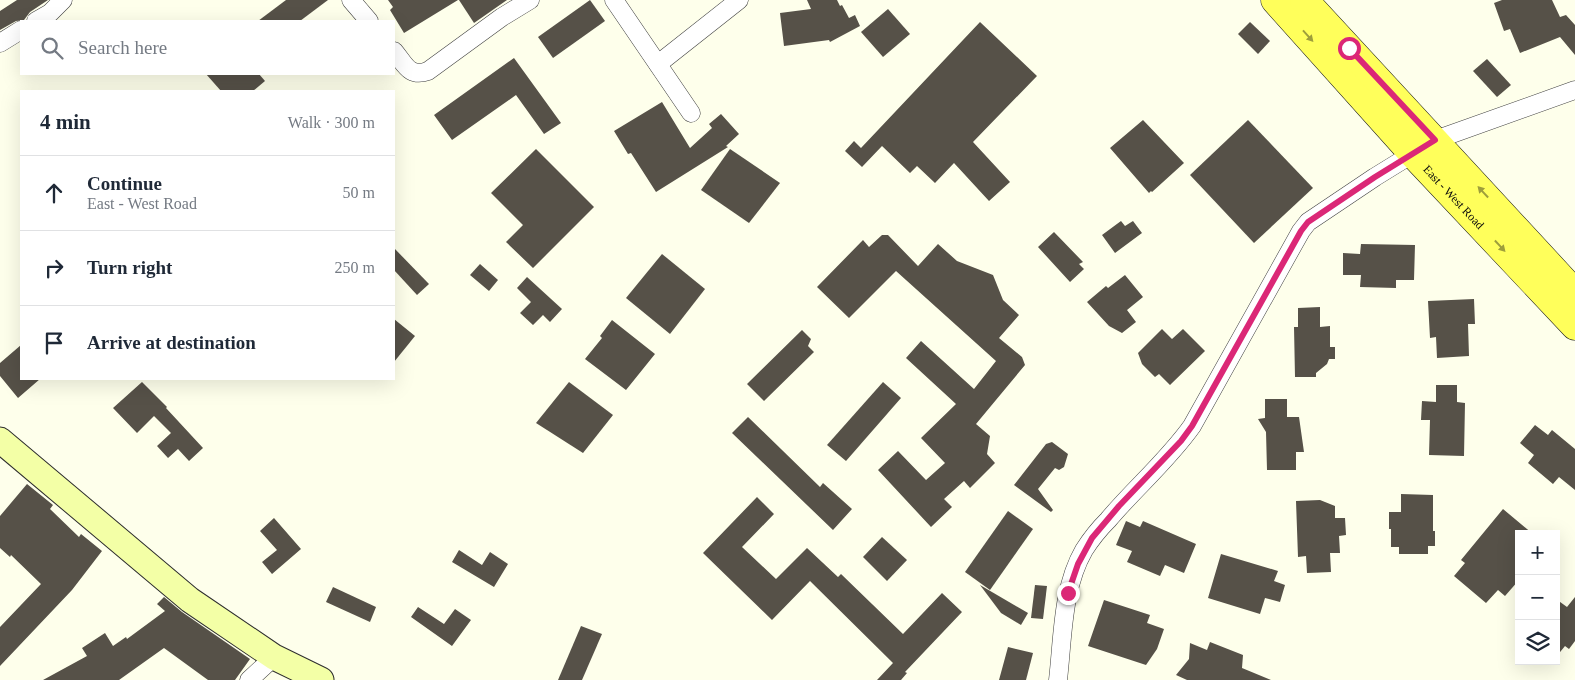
<!DOCTYPE html>
<meta charset="utf-8">
<style>
:root{--surface:#fff;--page:#f2f2f3;--text:#1f2937;--muted:#747a83;--line:#e0e1e3}
body{margin:0;font-family:"Times New Roman",serif;background:var(--page);color:var(--text)}
.controls{position:absolute;right:15px;bottom:15px;display:grid;overflow:hidden;border-radius:0px;box-shadow:0 5px 20px #0002}
.controls button{width:45px;height:45px;display:grid;place-items:center;padding:0;border:0;border-bottom:1px solid var(--line);background:var(--surface);color:var(--text);font:25px sans-serif}
.stop{position:absolute;width:15px;height:15px;margin:-11px;border:4px solid #db2777;border-radius:50%;background:#fff}
.stop.end{background:#db2777;border-color:#fff;box-shadow:0 1px 5px #0008}
.list{margin:0;padding:0;list-style:none}
h2{display:flex;justify-content:space-between;align-items:center;height:65px;margin:0;padding:0 20px;font-size:21px}
h2 small{font-size:16px;font-weight:400;color:var(--muted)}
.list li{display:grid;grid-template-columns:32px 1fr auto;gap:15px;align-items:center;box-sizing:border-box;height:75px;padding:0 20px;border-top:1px solid var(--line)}
.list b{display:block;font-size:19px;white-space:nowrap}
.list p{margin:0;font-size:16px;white-space:nowrap;color:var(--muted)}
.list em{font-size:16px;font-style:normal;color:var(--muted)}
.icon{flex:none;width:28px;height:28px;fill:none;stroke:currentColor;stroke-width:2;stroke-linecap:round;stroke-linejoin:round}
.map{position:relative;flex:none;width:1575px;height:680px;overflow:hidden}
.search{position:absolute;background:var(--surface);box-shadow:0 5px 20px #0002;left:20px;top:20px;width:375px;height:55px;display:flex;align-items:center;gap:12px;box-sizing:border-box;padding:0 18px;border-radius:0px;color:var(--muted);font-size:19px}
.panel{position:absolute;background:var(--surface);box-shadow:0 5px 20px #0002;left:20px;top:90px;width:375px;height:290px;border-radius:0px}
.map>svg:first-child{display:block}
.building{fill:#565148}
.lines{fill:none;stroke-linecap:round;stroke-linejoin:round}
.street-casing{stroke:#3f3f3f;stroke-width:19}
.secondary-casing{stroke:#2e2e2e;stroke-width:27}
.primary-casing{stroke:#1d1d1d;stroke-width:29}
.street{stroke:#fff;stroke-width:18}
.secondary{stroke:#f3ffa6;stroke-width:25}
.primary{stroke:#ffff5b;stroke-width:28}
.oneway{fill:#9e9e3b}
.route{stroke:#db2777;stroke-width:6}
.labels{text-anchor:middle;stroke-width:5;stroke-linejoin:round;paint-order:stroke}
.street-label{font-size:12px;fill:#0c0c0c;stroke:#fff}
</style>
<div class="map">
<svg width="1575" height="680" viewBox="0 0 1575 680">
<rect width="100%" height="100%" fill="#feffeb"/>
<g class="building">
<path d="M17,0H48L30,12L24,20L16,21L0,30V11Z"/>
<path d="M286,0H328L300,21H258Z"/>
<path d="M388,0H458L404,33L390,10L393,7Z"/>
<path d="M459,0H507L474,23Z"/>
<path d="M590,0L605,21L553,58L538,37Z"/>
<path d="M807,0H837L840,6L842,5L849,18L855,15L860,26L830,42L829,40L784,46L780,13L811,9Z"/>
<path d="M1502,0H1552L1560,17L1566,15L1575,25V55L1560,37L1520,53L1510,29L1504,31L1494,3Z"/>
<path d="M888,9L910,34L883,57L861,32Z"/>
<path d="M980,22L1037,76L973,142L1010,182L989,201L954,163L935,183L917,166L910,173L882,146L862,167L845,151L854,141L861,148Z"/>
<path d="M1250,22L1270,41L1258,54L1238,34Z"/>
<path d="M514,58L561,123L544,134L516,95L452,140L434,115Z"/>
<path d="M1487,59L1511,85L1497,97L1473,71Z"/>
<path d="M206,74H259L265,81L253,91H221Z"/>
<path d="M662,102L690,148L712,128L709,124L721,114L739,134L726,146L728,147L656,192L631,153L628,154L614,131Z"/>
<path d="M1143,120L1184,163L1152,192L1151,191L1149,193L1110,148Z"/>
<path d="M1248,120L1313,188L1254,243L1190,175Z"/>
<path d="M536,149L594,207L533,268L506,242L523,225L491,193Z"/>
<path d="M730,149L780,183L749,223L701,190Z"/>
<path d="M1121,221L1125,226L1133,221L1142,233L1115,253L1102,235Z"/>
<path d="M1054,232L1083,262L1079,264L1084,269L1070,282L1038,247Z"/>
<path d="M882,235H888L918,266L938,244L957,261L993,275L1003,300L1019,315L999,338L1022,357L1025,365L976,424L990,436L987,454L995,463L970,488L964,481L944,499L952,507L931,527L878,470L898,451L926,480L945,463L921,438L956,404L906,358L921,341L974,389L996,361L896,271L849,318L817,287L863,240L869,247Z"/>
<path d="M1361,244L1415,245L1414,280H1396V288L1360,287L1361,275H1343V253L1360,254Z"/>
<path d="M394,248L429,284L417,295L394,270Z"/>
<path d="M662,254L705,289L670,334L626,298Z"/>
<path d="M480,264L498,280L489,291L470,275Z"/>
<path d="M1125,275L1143,297L1127,310L1136,322L1122,333L1109,326L1087,302L1106,286L1108,288Z"/>
<path d="M527,277L562,309L550,322L543,315L533,325L520,313L531,302L517,288Z"/>
<path d="M1474,299L1475,324H1468L1469,356L1437,358L1436,337L1430,338L1428,301Z"/>
<path d="M1320,307V327L1330,326V347H1335V359H1329L1327,364L1316,373V377H1295L1294,327H1298V308Z"/>
<path d="M394,319L415,336L394,362Z"/>
<path d="M612,320L655,354L626,390L585,359L602,338L600,336Z"/>
<path d="M1162,329L1172,339L1183,329L1205,351L1170,385L1159,374L1155,377L1142,364L1138,353Z"/>
<path d="M802,330L811,339L808,346L814,352L764,401L747,384Z"/>
<path d="M21,345V379H40L18,398L0,376V363Z"/>
<path d="M142,382L167,407L166,408L203,448L189,461L178,449L168,458L157,446L171,433L154,416L137,433L113,408Z"/>
<path d="M569,382L613,415L583,453L536,423Z"/>
<path d="M883,382L901,398L846,461L827,445Z"/>
<path d="M1436,385H1457V402L1465,403L1464,456L1429,455L1430,420H1421L1422,401L1436,402Z"/>
<path d="M1265,399H1287V417H1299L1304,452H1296V470H1267L1266,432L1258,419L1265,418Z"/>
<path d="M748,417L820,487L823,483L852,509L833,530L732,433Z"/>
<path d="M1535,425L1548,435L1552,430L1575,449V490L1559,477L1553,484L1528,463L1534,455L1520,443Z"/>
<path d="M1052,442L1068,454L1064,467L1059,470L1055,468L1038,489L1053,510L1051,512L1014,485L1046,444Z"/>
<path d="M27,484L53,505L50,509L79,537L81,534L102,551L72,590L0,666V627L41,584L11,555L10,557L0,548V516Z"/>
<path d="M1401,494L1433,495V531H1435V546H1428V554H1399V547H1391V529H1389V512H1401Z"/>
<path d="M757,497L774,514L742,547L776,579L807,548L838,577L841,574L903,634L942,593L962,612L905,672L907,673L901,680H877L893,663L810,581L772,620L703,553Z"/>
<path d="M1320,500L1335,506V518H1345L1346,535L1339,536L1340,553H1330L1331,572L1307,573L1306,556L1298,557L1296,501Z"/>
<path d="M1503,509L1533,534H1519V580L1505,596L1498,590L1486,603L1454,576L1465,563L1461,560Z"/>
<path d="M1008,511L1033,529L990,590L965,572Z"/>
<path d="M274,518L301,549L272,574L262,562L277,550L260,531Z"/>
<path d="M1126,521L1140,527L1143,521L1196,544L1184,573L1165,565L1160,576L1127,562L1132,551L1116,545Z"/>
<path d="M882,537L907,560L887,581L863,557Z"/>
<path d="M459,550L482,565L490,552L508,564L494,587L452,562Z"/>
<path d="M1221,554L1278,571L1274,581L1285,585L1280,602L1265,598L1260,614L1208,598Z"/>
<path d="M980,585L1028,613L1021,625L1001,613Z"/>
<path d="M1035,585L1047,586L1043,619L1031,618Z"/>
<path d="M333,587L376,607L370,622L326,602Z"/>
<path d="M164,597L182,612L250,659L235,680H208L164,648L119,680H43L87,656L82,648L105,633L113,646L126,637L127,639L165,611L157,604Z"/>
<path d="M1575,597V641L1569,649L1565,646L1556,657V599L1567,607Z"/>
<path d="M1104,600L1150,615L1147,623L1164,629L1157,649L1146,665L1088,646Z"/>
<path d="M418,607L444,624L455,609L471,620L452,646L411,617Z"/>
<path d="M581,626L602,634L582,680H558Z"/>
<path d="M1210,642L1243,655L1242,668L1271,680H1187L1176,675L1189,659L1190,643L1207,650Z"/>
<path d="M1008,647L1033,653L1026,680H999Z"/>
</g>
<g class="lines">
<g class="street-casing">
<g id="street">
<path d="M351,0L369,21"/>
<path d="M614,0L691,113"/>
<path d="M36,21L50,13L63,0"/>
<path d="M0,43L21,30"/>
<path d="M394,51C405,64 409,78 428,71L502,17L530,0"/>
<path d="M658,64L739,0"/>
<path d="M249,680L274,657"/>
<path d="M1058,680C1063,637 1062,588 1084,550C1091,539 1099,529 1108,520C1135,488 1168,460 1192,426L1301,231L1308,222L1375,177L1435,140L1575,90"/>
</g>
</g>
<g class="secondary-casing">
<path id="secondary" d="M0,440L190,600L274,657L321,680"/>
</g>
<g class="primary-casing">
<g id="primary">
<path id="s1" d="M1275,0L1413,154L1575,326"/>
<path d="M1304,0L1575,293"/>
</g>
</g>
<use href="#street" class="street"/>
<use href="#secondary" class="secondary"/>
<use href="#primary" class="primary"/>
</g>
<defs><path id="oneway-solid" d="M-6-.8H1V-3.2L6.5 0L1 3.2V.8H-6Z" transform="scale(1.25)"/></defs>
<g class="oneway">
<use href="#oneway-solid" transform="translate(1308 36) rotate(48)"/>
<use href="#oneway-solid" transform="translate(1483 192) rotate(-133)"/>
<use href="#oneway-solid" transform="translate(1500 246) rotate(47)"/>
</g>
<g class="lines">
<path class="route" d="M1068,593L1078,564L1092,538L1119,506L1181,441L1192,426L1301,231L1308,222L1375,177L1435,140L1349,48"/>
</g>
<g class="labels">
<g class="street-label">
<text dy="4" stroke="none"><textPath href="#s1" startOffset="266">East - West Road</textPath></text>
</g>
</g>
</svg>
<div class="controls">
<button>+</button>
<button>−</button>
<button><svg class="icon" aria-label="layers" viewBox="0 0 24 24"><path d="M12 4l9 5-9 5-9-5zM3 14l9 5 9-5"/></svg></button>
</div>
<div class="stop" style="left:1349px;top:48px"></div>
<div class="stop end" style="left:1068px;top:593px"></div>
<div class="search"><svg class="icon" aria-label="search" viewBox="0 0 24 24"><circle cx="10" cy="10" r="6"/><path d="M15 15l6 6"/></svg>Search here</div>
<section class="panel">
<h2>4 min<small>Walk · 300 m</small></h2>
<ul class="list">
<li><svg class="icon" aria-label="ahead" viewBox="0 0 24 24"><path d="M12 20V5M6 11l6-6 6 6"/></svg><div><b>Continue</b><p>East - West Road</p></div><em>50 m</em></li>
<li><svg class="icon" aria-label="right" viewBox="0 0 24 24"><path d="M7 20v-9h11M14 6l5 5-5 5"/></svg><div><b>Turn right</b></div><em>250 m</em></li>
<li><svg class="icon" aria-label="arrive" viewBox="0 0 24 24"><path d="M6 21V4h12l-3 4 3 4H6"/></svg><div><b>Arrive at destination</b></div></li>
</ul>
</section>
</div>
